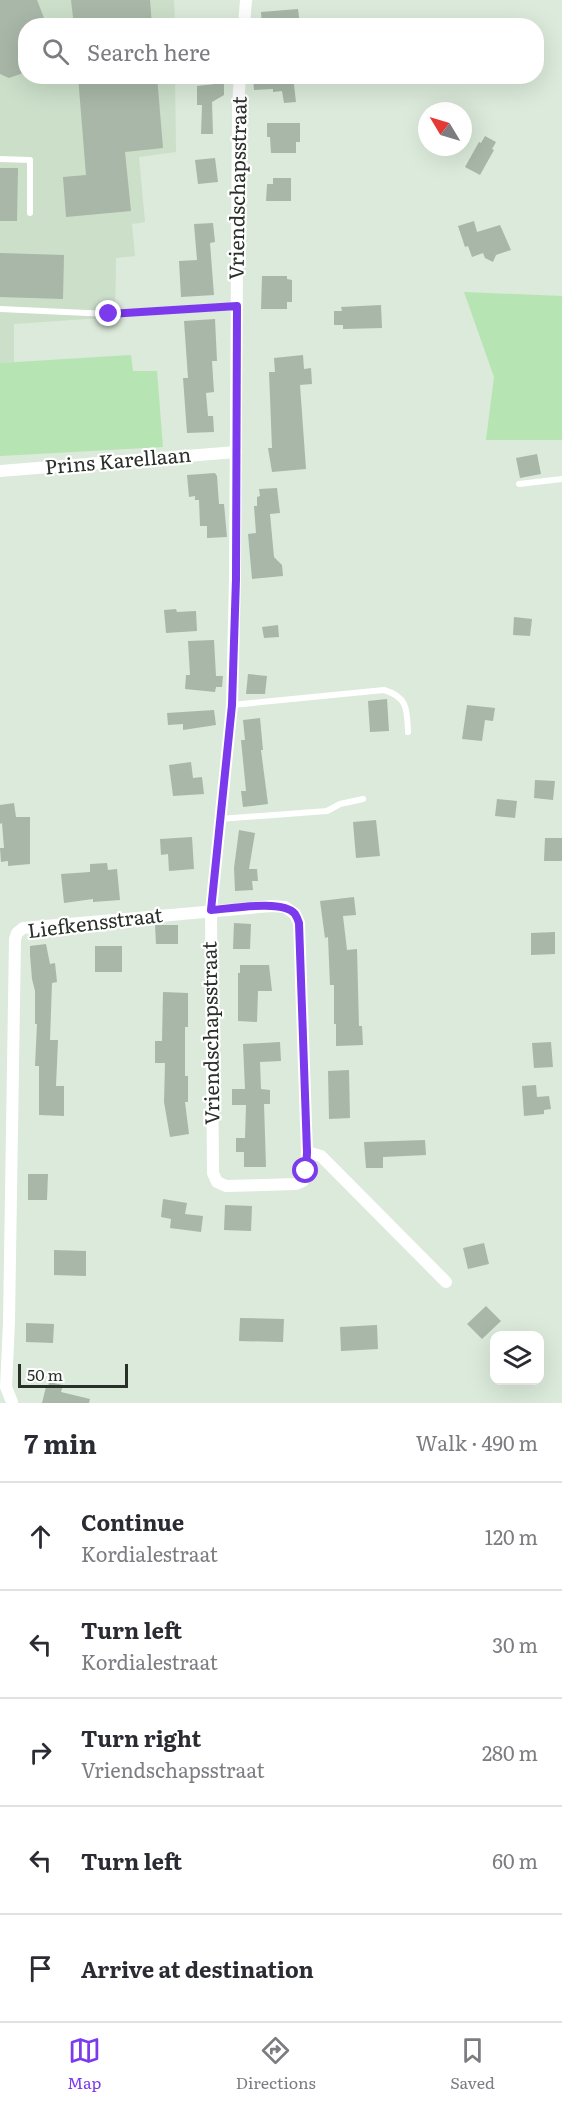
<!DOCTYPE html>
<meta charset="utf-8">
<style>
:root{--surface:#fff;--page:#f2f2f3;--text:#2b2b33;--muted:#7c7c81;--line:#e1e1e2;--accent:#7c3aed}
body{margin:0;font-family:Literata,serif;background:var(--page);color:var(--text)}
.controls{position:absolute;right:18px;bottom:18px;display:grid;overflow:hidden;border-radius:12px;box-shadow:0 6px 24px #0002}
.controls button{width:54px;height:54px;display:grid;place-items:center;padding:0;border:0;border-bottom:2px solid var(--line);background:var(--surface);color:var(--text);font:30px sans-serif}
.compass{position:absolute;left:418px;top:102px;width:54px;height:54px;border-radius:50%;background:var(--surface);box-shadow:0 6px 24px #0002;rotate:308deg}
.scale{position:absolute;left:18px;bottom:15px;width:110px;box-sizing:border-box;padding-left:6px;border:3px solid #292f29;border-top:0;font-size:16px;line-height:21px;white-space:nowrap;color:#292f29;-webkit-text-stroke:4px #fff;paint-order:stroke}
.stop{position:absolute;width:18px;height:18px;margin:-14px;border:4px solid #7c3aed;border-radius:50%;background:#fff}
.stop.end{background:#7c3aed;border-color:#fff;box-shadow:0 2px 6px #0008}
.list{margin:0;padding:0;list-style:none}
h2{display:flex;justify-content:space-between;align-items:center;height:78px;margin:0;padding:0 24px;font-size:26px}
h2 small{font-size:20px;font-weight:400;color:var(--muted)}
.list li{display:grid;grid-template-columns:39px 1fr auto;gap:18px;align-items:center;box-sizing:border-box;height:108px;padding:0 24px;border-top:2px solid var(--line)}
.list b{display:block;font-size:22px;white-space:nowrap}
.list p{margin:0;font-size:20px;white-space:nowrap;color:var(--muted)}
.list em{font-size:20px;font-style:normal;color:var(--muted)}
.icon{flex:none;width:33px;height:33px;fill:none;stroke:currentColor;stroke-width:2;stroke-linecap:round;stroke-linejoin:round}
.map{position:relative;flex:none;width:562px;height:1403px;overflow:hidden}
.search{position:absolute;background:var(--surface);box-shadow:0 6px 24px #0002;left:18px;right:18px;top:18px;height:66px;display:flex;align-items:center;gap:15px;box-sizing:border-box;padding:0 21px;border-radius:24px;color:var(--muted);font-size:22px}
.sheet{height:618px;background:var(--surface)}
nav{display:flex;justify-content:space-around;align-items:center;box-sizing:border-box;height:84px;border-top:2px solid var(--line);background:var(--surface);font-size:16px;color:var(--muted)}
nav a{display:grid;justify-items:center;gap:3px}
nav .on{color:var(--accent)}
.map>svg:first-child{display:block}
.built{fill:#cbdfc9}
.green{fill:#b6e4b2}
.building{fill:#a8b7a7}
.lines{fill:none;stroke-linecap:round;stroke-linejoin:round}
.lane{stroke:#fff;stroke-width:6}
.street{stroke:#fff;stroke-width:12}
.route{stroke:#7c3aed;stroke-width:8}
.labels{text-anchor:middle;stroke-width:4.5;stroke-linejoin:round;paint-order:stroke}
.street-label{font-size:20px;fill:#292f29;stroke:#fff}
</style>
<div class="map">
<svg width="562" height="1403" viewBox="0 0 562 1403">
<rect width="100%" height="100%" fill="#dbeada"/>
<path class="built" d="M0,0H174L175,25L26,26V76L175,77L176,152L139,157L145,222L132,224L135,256L116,258L115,317L14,324V362L0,363Z"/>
<g class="green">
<path d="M464,292L562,296V440H486L494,377Z"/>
<path d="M131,355L133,371H157L163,447L0,456V363Z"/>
</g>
<g class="building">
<path d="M0,0H37L44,18L31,20L33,26H26V72L9,78L0,74Z"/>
<path d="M71,0H150L152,26H74Z"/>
<path d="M298,9L300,25L262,26L261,12Z"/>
<path d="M78,76H157L163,148L125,152L131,211L66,217L63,177L86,175Z"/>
<path d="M260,76H293L296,102L284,103L282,91L273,92V89L254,90L253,79H260Z"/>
<path d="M224,83V95L212,102L213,134H201L202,105H197V86Z"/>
<path d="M267,123H300V142H296V153H271L270,137H267Z"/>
<path d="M485,136L496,142L492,149L494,150L480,175L465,167L479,142L481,143Z"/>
<path d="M215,158L218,182L198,184L195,160Z"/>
<path d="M0,168H18L17,221H0Z"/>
<path d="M273,178H291V201H266L267,184H273Z"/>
<path d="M474,221L477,232L500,225L511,250L496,255L493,262L485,258L483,253L472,257L468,246L465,247L458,226Z"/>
<path d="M213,223L215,242L210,243L214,295L181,297L179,261L197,260L194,224Z"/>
<path d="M0,253L64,255L63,299L0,297Z"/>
<path d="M262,276H287V279L292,280V302H287V309H261Z"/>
<path d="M381,305L382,328L343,329V325H334V311H342L341,307Z"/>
<path d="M215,319L217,361H212L214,392L206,393L208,416H213L214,432L187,433L183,378H188L184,321Z"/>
<path d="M303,355L304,369L311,368L312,384L300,385L306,469L272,472L268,448H272L269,372H275L274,358Z"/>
<path d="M537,454L541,474L520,478L516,458Z"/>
<path d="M215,473L217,476L219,504H224L227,537L207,538V526H200L199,500H195V496L189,497L187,475Z"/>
<path d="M277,488L280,513L270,514L274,557L282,565L283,576L252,579L248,534L256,533L254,506H257V497L260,496L259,489Z"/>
<path d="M176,609L177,612L196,611L197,631L166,633L164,610Z"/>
<path d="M514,617L532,619L530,636L513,635Z"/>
<path d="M278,625L279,637L264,638L262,627Z"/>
<path d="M214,640L216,676H223L222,687H216L215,692L185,689L186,675H190L188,641Z"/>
<path d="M248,674L267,676L265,694H246Z"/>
<path d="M387,699L389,731L370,732L368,701Z"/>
<path d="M467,705L495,708L493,721L485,720L482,741L462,739Z"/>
<path d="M214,710L216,725L183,730V724L168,725L167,713Z"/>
<path d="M260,718L263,750H261L268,804L243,807L241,791H246L241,740H245L243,720Z"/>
<path d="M191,762L193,778L202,777L204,794L173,796L169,765Z"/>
<path d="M535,780L555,781L553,800L534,798Z"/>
<path d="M497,799L517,801L515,818L495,816Z"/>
<path d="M14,803L16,817H30V864L8,866V861L1,862L0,848H4L2,823L0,824V805Z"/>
<path d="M376,820L380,856L356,858L353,822Z"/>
<path d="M239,830L255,833L249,869H257L258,881H252L253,890L235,891L234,868Z"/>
<path d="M192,837L194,869L169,871L168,854L161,855L160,839Z"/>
<path d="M545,838H562V861H544Z"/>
<path d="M107,863L108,870L117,869L120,900L93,902V899L64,903L61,874L90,872V864Z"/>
<path d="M354,897L356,915L343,916L347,950L357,949L359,1026H362L363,1045L336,1046V1024H334V985H330L328,937L325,938L320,901Z"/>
<path d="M234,923L251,924L250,949H233Z"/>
<path d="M155,925H178V944H156Z"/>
<path d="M555,932V954L531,955V933Z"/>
<path d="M46,944L50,964L55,963L57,982L52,983L50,1040H58L56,1086H64V1116L39,1115V1066H35L37,1024H35V991L32,979L30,955V946Z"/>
<rect x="95" y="946" width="27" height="26"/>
<path d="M240,965H269L272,991H258L257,1022L238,1021V973H240Z"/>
<path d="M163,992L188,993V1027H185V1076H188V1102H185L189,1134L170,1137L164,1102L165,1063H155V1041H162Z"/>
<path d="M280,1042L281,1061L260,1062L261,1089L270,1090V1104H264L266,1167H244V1152H236V1138H245L246,1105H232V1089H245L243,1044Z"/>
<path d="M551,1042L553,1067L534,1068L532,1043Z"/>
<path d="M349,1070L350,1118L329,1119L328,1071Z"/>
<path d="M536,1085L537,1097L549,1096L551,1109L544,1110V1114L524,1116L522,1086Z"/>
<path d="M425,1140L426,1155L383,1157V1168H366L364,1142Z"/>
<path d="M28,1174H48L47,1200H28Z"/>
<path d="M163,1199L187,1203L185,1214L203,1216L201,1232L170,1228L171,1219L161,1217Z"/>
<path d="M225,1205L252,1206L251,1231L224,1230Z"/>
<path d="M484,1243L489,1264L468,1269L463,1248Z"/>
<path d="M54,1250L86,1251V1276L54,1275Z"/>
<path d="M486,1306L501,1321L482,1339L467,1324Z"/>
<path d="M240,1318L284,1319L283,1342L239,1341Z"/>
<path d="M26,1323L54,1324L53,1343L26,1342Z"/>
<path d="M377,1325L378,1349L341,1351L340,1327Z"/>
<path d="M49,1382L63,1385L61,1392L90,1399L89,1403H42L46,1387L48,1388Z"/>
</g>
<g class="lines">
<g class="lane">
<path d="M0,159L30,160V213"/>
<path d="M0,309L109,314L237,306"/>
<path d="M519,484L562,479"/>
<path d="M232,705L384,690C408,697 407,710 408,732"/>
<path d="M219,819L327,811L340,804L363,799"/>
</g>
<g class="street">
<path d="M244,26L246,0"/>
<path d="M0,471L236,452"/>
<path d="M307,1152L321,1156L446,1282"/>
<path d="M12,1402L6,1387L9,1322L15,939L17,933L23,928L272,906L285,907L295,914L299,923L307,1152L306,1171L303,1181L296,1184L226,1186L217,1182L213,1173L211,911L232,705L235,579L238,106L240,76"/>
</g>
</g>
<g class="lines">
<path class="route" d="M109,314L237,306L236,579L232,705L211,910C229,909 283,899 295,914C297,917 298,920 299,923L307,1152L306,1171"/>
</g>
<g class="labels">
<g class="street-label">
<text transform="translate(238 188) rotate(-89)" y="7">Vriendschapsstraat</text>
<text transform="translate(118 461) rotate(-5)" y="7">Prins Karellaan</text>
<text transform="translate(95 923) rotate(-7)" y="7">Liefkensstraat</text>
<text transform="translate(211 1033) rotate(-91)" y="7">Vriendschapsstraat</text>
</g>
</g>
</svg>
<div class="controls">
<button><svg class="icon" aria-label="layers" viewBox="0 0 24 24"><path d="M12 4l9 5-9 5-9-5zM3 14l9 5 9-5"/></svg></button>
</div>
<svg class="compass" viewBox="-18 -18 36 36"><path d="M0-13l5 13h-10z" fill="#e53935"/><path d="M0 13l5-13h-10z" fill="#7c7c81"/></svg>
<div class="scale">50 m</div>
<div class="stop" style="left:306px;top:1171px"></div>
<div class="stop end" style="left:109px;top:314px"></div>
<div class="search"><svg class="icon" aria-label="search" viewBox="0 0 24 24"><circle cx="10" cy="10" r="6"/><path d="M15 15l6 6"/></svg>Search here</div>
</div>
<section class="sheet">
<h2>7 min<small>Walk · 490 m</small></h2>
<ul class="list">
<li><svg class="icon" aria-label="ahead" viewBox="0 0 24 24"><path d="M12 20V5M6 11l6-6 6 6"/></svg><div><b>Continue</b><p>Kordialestraat</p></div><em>120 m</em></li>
<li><svg class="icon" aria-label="left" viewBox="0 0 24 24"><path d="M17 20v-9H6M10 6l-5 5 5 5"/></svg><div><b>Turn left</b><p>Kordialestraat</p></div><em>30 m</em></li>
<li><svg class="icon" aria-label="right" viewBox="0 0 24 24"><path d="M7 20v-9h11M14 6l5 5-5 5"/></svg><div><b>Turn right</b><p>Vriendschapsstraat</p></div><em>280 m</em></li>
<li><svg class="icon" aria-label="left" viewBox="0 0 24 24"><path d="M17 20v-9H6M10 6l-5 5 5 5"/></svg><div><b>Turn left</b></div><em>60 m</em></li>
<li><svg class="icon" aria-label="arrive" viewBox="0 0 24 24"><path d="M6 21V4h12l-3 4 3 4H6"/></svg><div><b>Arrive at destination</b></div></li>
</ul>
</section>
<nav>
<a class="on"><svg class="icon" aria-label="map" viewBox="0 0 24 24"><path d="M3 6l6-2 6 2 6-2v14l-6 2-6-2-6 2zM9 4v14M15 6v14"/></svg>Map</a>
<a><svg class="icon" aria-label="directions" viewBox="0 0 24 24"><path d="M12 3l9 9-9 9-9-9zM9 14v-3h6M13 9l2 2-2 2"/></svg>Directions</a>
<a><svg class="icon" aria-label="saved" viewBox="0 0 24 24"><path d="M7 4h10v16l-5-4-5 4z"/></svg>Saved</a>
</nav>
